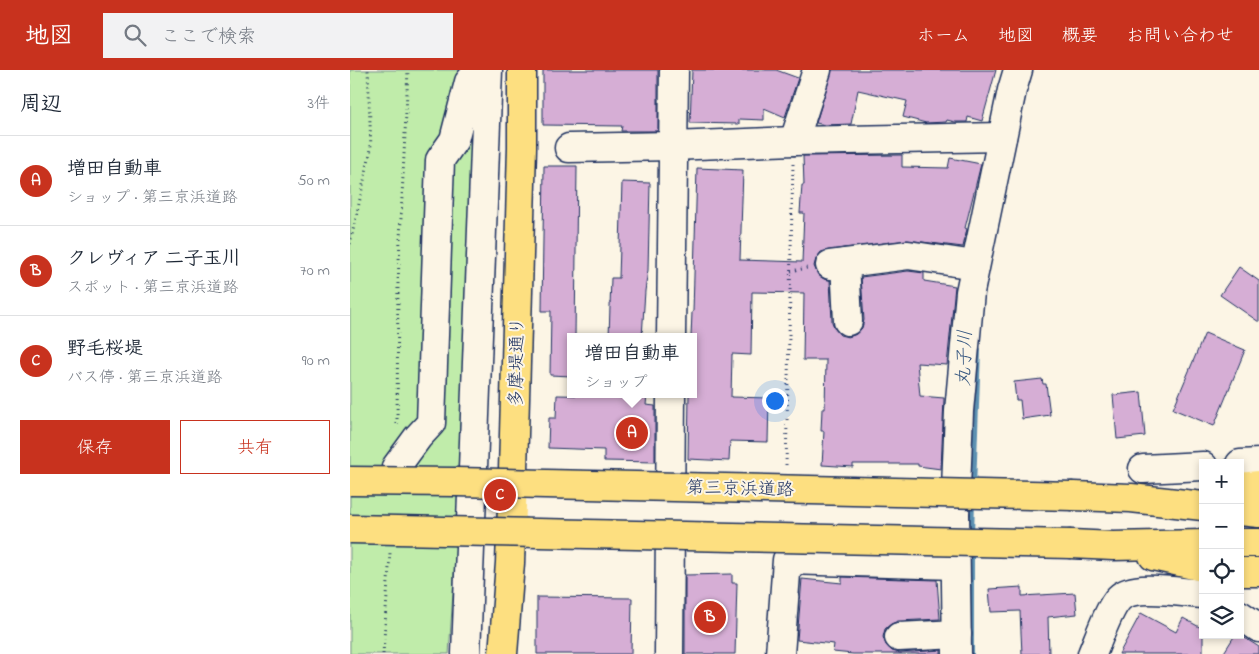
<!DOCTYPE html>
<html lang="ja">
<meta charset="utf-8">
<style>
:root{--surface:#fff;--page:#f2f2f3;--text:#1f2937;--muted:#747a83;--line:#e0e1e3;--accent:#c8321e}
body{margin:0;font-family:"Indie Flower","Klee One",sans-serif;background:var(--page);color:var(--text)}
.controls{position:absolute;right:15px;bottom:15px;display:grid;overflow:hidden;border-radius:0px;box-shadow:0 2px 8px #0003}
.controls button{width:45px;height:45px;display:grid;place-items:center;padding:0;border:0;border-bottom:1px solid var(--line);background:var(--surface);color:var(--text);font:25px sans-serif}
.you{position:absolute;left:424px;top:330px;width:18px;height:18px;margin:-12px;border:4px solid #fff;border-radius:50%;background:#1a73e8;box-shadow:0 0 0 8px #1a73e833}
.badge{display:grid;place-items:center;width:32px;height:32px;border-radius:50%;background:var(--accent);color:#fff;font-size:16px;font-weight:700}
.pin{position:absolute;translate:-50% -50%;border:2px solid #fff;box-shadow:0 1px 5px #0006}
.popup{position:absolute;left:217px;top:263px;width:130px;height:65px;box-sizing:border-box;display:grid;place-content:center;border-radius:0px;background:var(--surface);filter:drop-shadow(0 1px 4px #0005);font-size:16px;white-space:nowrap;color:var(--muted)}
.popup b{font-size:19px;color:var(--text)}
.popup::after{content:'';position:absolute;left:50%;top:100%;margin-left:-10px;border:10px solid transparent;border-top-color:var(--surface)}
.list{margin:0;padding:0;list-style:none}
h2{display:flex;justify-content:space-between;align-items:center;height:65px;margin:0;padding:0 20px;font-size:21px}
h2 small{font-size:16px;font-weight:400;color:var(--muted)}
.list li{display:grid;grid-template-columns:32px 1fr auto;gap:15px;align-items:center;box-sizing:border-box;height:90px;padding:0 20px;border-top:1px solid var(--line)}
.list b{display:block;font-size:19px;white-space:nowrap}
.list p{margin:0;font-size:16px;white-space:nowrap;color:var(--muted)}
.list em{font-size:16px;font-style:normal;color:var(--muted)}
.actions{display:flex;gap:10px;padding:15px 20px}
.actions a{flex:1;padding:11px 0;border:1px solid var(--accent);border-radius:0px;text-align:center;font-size:18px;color:var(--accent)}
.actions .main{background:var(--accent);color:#fff}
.icon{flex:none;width:28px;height:28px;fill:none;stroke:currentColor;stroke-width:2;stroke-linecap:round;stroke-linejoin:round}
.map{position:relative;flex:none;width:909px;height:584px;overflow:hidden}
header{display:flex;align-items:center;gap:30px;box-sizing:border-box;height:70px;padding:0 25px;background:var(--accent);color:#fff}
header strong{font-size:24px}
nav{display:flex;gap:28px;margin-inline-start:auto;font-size:18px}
.search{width:350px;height:45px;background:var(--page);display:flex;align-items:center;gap:12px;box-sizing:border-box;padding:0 18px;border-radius:0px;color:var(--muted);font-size:19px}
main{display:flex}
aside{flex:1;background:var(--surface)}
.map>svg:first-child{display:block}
.green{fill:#c0ecaa;stroke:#6e8e84}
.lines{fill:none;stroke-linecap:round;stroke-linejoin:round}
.stream{stroke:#5c90b1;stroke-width:6}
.building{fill:#d6aed5;stroke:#1b2f5e}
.minor-casing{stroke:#1b2f5e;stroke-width:31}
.major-casing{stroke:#1b2f5e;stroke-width:31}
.highway-casing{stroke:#1b2f5e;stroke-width:31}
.path{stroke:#1b2f5e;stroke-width:3;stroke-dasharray:1 4;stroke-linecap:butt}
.minor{stroke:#fcf5e5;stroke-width:28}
.major{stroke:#fddf80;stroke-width:28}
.highway{stroke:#fddf80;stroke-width:28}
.highway-bridge-casing{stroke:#1b2f5e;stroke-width:31;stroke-linecap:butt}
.highway-bridge{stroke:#fddf80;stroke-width:28}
.labels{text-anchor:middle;stroke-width:4;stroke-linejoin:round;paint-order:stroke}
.street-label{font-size:18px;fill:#1b2f5e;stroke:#fcf5e5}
.water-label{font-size:19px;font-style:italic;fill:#365780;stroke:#fcf5e5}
</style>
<header>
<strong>地図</strong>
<div class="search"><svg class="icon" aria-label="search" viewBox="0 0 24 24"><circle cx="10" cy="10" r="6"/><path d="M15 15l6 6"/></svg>ここで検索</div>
<nav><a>ホーム</a><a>地図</a><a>概要</a><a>お問い合わせ</a></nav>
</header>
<main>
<aside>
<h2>周辺<small>3件</small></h2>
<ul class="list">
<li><span class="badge">A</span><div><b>増田自動車</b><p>ショップ · 第三京浜道路</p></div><em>50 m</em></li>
<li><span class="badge">B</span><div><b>クレヴィア 二子玉川</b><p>スポット · 第三京浜道路</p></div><em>70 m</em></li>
<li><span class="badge">C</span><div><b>野毛桜堤</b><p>バス停 · 第三京浜道路</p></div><em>90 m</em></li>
</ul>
<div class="actions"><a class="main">保存</a><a>共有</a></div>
</aside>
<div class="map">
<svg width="909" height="584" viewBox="0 0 909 584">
<rect width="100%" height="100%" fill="#fcf5e5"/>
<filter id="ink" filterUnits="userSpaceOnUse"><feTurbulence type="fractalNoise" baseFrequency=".02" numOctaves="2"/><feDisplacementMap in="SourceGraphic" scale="10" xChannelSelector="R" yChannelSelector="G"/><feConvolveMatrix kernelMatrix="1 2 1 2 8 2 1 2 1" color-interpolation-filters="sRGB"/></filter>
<g filter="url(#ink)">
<path class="green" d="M0,0H128L112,382L99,584H0Z"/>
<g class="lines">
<g class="stream">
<path d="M623,417L628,280"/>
<path d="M621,465L622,430"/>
<path d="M621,477V584"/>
</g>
</g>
<g class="building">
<path d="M193,0H308V61H271L272,56L193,55Z"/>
<path d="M342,0H426L448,8L435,47L414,38V50L389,49V54L340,53Z"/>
<path d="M482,0H646L632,51L618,47L617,52H605L597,50L596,52L576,53L553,47L557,31L508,20L501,54L475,55L466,53Z"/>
<path d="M552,85V97L598,98L600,88L631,94L615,158L617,159L613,177L556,170L478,180L471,182L466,189L464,196L468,205L474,209L480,210L482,252L485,259L490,265L498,267L506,264L512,258L514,250L511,207L558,201L574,203V211L605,216L597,295L567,293L570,326L594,328L591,399L568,396V394H503V397L472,395L474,361H471L472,339H475L476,290H453L454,223L402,222L401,285L382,284L381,327L419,328L418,372L380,371L379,391L338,389L339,324H343V267H341L342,242H343L347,98L393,100L390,190L452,192L454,143H450L452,115H454L453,86Z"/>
<path d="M194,96H227L225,267H221V306L200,305L201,241H192Z"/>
<path d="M272,112L300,113L298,200L295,221L292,267L259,266L261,208H269Z"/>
<path d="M889,197L909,211V252L870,225Z"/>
<path d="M855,263L895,280L864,356L823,339Z"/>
<path d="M692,309L693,314H696L700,345L672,349L670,330H666L664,312Z"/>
<path d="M791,322L795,366L767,369L763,325Z"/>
<path d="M256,324H297L296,335L305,336V392L254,391V380L198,378L199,348H206L207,325L256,326Z"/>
<path d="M382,504V513H387L385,584H335V505Z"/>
<path d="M492,507L587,510L590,549L548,551L541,554L535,559L533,567L536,575L542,581L550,583L591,580V584H503L483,582L484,574L447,570L452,509L492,513Z"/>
<path d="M672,517V526L725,523L727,544L698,547L699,584H672L670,541L641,542L639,519Z"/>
<path d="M187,527L282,528L281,584H187Z"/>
<path d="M791,543L826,562L833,548L853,559V584H769Z"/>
<path d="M885,565H890L909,577V584H873Z"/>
</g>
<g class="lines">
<g class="minor-casing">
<g id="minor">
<path d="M444,71L467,0"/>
<path d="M219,78L323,76L444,71L652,67"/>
<path d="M495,193L498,251"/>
<path d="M480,195L558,185L625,195"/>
<path d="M321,267L324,0"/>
<path d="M890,394L909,393"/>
<path d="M46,397L68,367L81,353L90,90L104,70L119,12L129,0"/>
<path d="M793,399L853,396"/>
<path d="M184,436L320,440L605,444"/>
<path d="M890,545L909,558"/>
<path d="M549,567L607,564"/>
<path d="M116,584L138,0"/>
<path d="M319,584L321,324"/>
<path d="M430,584L437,490L605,495"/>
<path d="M607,584L605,444L609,341L620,222L662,20L668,0"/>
<path d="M742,584C748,570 759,538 769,528C784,513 832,523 853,524"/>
</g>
</g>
<g class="major-casing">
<path id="major" d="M153,584L160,493L162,436L172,77V0"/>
</g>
<g class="highway-casing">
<g id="highway">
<path d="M890,417L909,415"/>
<path d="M723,426L781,428L853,436"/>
<path d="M890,441L909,443"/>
<path d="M890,473H909"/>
<path d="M721,474L763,476L853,474"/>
<path d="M803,486L853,497"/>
<path d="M890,502H909"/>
</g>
</g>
<g class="path">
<path d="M0,174L21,79L18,0"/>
<path d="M441,201L457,198"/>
<path d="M47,354L48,212L58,0"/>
<path d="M436,395L443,94"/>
<path d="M33,584L40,483"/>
</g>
<use href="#minor" class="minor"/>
<use href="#major" class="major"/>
<use href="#highway" class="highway"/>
<g class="highway-bridge-casing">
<g id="highway-bridge">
<path d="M0,411L106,412L723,426"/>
<path d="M0,459L721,474"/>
</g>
</g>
<use href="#highway-bridge" class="highway-bridge"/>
</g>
</g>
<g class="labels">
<g class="street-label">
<text transform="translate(166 292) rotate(-89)" y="6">多摩堤通り</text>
<text transform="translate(390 418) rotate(1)" y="6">第三京浜道路</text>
</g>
<g class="water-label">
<text transform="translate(613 288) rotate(-88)" y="7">丸子川</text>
</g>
</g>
</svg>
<div class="controls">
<button>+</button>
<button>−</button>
<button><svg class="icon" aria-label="locate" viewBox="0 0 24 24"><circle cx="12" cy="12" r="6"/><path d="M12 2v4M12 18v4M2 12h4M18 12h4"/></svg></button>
<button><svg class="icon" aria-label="layers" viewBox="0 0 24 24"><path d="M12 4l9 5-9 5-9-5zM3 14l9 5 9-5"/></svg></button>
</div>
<div class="you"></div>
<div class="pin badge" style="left:282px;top:363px">A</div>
<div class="popup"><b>増田自動車</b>ショップ</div>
<div class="pin badge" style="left:360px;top:547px">B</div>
<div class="pin badge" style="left:150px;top:425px">C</div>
</div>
</main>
